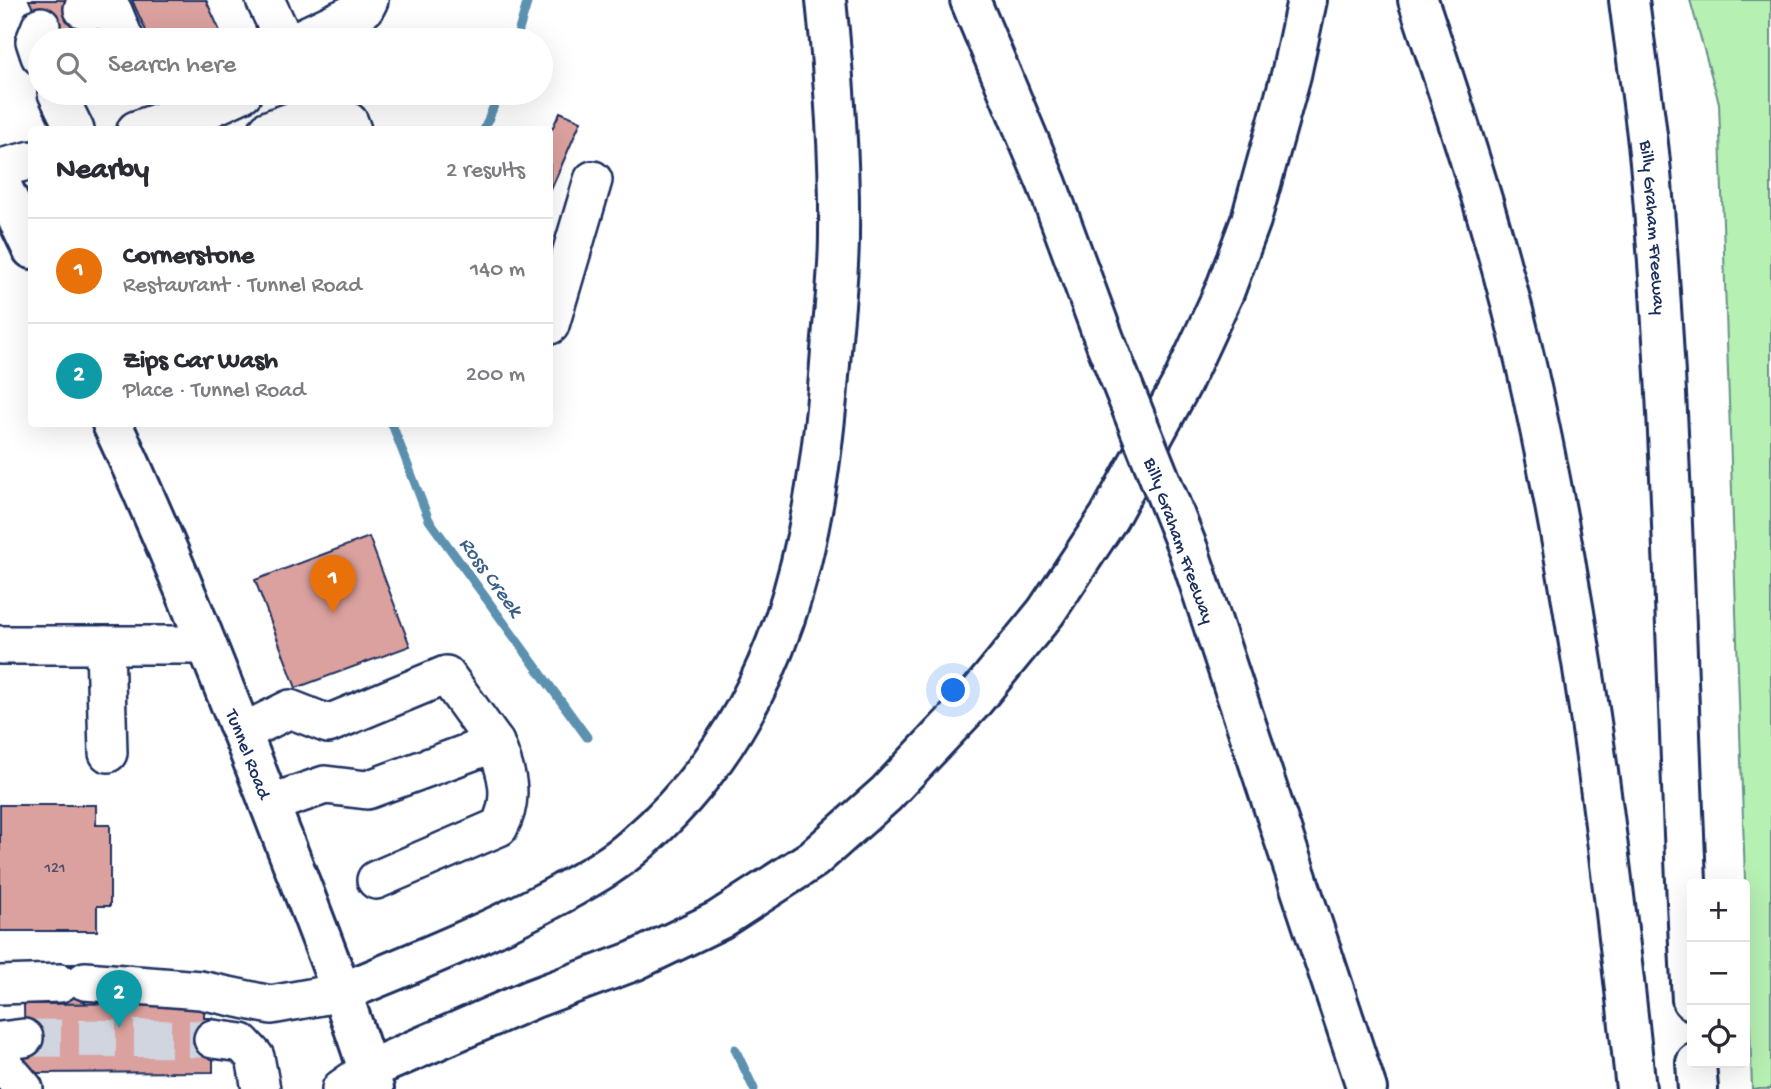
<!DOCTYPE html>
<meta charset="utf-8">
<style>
:root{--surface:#fff;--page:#f2f2f3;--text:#2b2b33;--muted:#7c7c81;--line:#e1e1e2;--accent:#db2777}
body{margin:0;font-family:"Gochi Hand",sans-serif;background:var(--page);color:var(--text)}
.controls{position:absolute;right:21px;bottom:21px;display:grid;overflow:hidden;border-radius:7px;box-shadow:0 7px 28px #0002}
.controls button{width:63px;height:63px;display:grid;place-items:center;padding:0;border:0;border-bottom:2px solid var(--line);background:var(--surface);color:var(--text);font:35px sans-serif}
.you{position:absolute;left:954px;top:691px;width:24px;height:24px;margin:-18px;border:5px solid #fff;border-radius:50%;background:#1a73e8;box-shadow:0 0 0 10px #1a73e833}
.badge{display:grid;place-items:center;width:46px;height:46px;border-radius:50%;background:var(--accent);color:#fff;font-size:23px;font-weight:700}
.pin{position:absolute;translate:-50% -58px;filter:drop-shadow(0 2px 4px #0008)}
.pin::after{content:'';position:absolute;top:37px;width:24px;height:21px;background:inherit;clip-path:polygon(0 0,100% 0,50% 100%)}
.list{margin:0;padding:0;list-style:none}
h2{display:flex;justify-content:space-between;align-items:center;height:91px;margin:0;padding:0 28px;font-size:30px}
h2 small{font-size:23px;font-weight:400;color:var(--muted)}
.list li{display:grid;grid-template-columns:46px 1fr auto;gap:21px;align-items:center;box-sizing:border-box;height:105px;padding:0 28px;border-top:2px solid var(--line)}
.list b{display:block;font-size:26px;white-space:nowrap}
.list p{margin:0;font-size:23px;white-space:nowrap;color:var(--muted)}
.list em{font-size:23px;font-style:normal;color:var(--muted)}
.icon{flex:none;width:38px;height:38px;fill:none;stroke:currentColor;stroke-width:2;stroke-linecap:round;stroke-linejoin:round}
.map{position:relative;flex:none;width:1771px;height:1089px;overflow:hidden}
.search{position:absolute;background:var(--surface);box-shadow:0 7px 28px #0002;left:28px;top:28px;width:525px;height:77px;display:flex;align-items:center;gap:18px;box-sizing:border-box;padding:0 24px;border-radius:38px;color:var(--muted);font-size:26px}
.panel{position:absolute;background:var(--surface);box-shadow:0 7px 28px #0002;left:28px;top:126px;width:525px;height:301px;border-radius:7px}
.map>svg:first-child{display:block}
.green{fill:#b7f0b3;stroke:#699088;stroke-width:2}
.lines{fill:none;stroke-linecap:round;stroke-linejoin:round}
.stream{stroke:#5b91b0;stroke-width:9}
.building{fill:#dba19e;stroke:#1b2f5e;stroke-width:2}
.minor-tunnel{stroke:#d1d5df;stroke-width:37;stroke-dasharray:37 18;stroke-linecap:butt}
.minor-casing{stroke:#1b2f5e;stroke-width:42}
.major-casing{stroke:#1b2f5e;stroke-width:44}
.highway-casing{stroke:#1b2f5e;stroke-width:44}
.minor{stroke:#fff;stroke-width:37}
.major{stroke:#fff;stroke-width:38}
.highway{stroke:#fff;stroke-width:38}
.highway-bridge-casing{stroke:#1b2f5e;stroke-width:44;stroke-linecap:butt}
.highway-bridge{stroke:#fff;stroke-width:38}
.labels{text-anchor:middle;stroke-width:7;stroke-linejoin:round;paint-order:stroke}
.number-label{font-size:16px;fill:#4b4c6e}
.street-label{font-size:19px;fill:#1b2f5e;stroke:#fff}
.water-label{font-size:21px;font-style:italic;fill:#3b6087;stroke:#fff}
</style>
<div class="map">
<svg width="1771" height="1089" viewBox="0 0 1771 1089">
<rect width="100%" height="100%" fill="#fff"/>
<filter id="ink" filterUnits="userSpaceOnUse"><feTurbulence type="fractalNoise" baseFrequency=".0143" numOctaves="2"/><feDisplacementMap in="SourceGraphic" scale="14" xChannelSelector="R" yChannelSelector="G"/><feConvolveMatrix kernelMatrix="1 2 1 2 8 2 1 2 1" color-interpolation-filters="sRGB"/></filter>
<g filter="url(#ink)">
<path class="green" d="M1690,0H1771V1089H1752L1719,103Z"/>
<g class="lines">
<g class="stream">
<path d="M516,40L528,0"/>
<path d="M484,130L499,93"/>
<path d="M392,424L429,520L587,737"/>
<path d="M735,1049L754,1089"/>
</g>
</g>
<g class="building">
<path d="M29,0H79L92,28L66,40H47Z"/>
<path d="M132,0H206L224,40H150Z"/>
<path d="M560,112L581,121L550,192V133Z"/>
<path d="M369,537L410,646L296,688L255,580Z"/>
<path d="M0,805H96V825H110V906H97V931H0Z"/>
<path d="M60,964H85V1004H61Z"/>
<path d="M204,1003V1018H213V1072L25,1073L24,1004Z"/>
</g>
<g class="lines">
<path class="minor-tunnel" d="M24,1038L213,1039"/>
<g class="minor-casing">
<g id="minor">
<path d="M265,0L284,40"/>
<path d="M83,9L113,11L125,40"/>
<path d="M297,40L365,8L369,0"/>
<path d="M40,56L35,41L41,26"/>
<path d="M57,93L75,130"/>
<path d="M136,130L159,122L191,117L243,93"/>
<path d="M268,130L329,108L349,122L352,130"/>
<path d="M0,168L32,160"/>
<path d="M550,325L593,180"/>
<path d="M0,645H207"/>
<path d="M105,645L108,753"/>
<path d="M242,733L290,709L328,724L446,675L495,743"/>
<path d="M269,804L325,785L367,790L495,743C507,772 515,798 499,827L376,880"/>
<path d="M85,981L200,990L271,1005L343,992"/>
<path d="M0,985L60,983"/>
<path d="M213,1039L242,1043L255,1057L261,1089"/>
<path d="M0,1041L24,1038"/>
<path d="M0,1055L6,1068L24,1089"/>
<path d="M341,1089L368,1070"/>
</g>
</g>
<g class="major-casing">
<g id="major">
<path d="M0,182L32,249"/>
<path id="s1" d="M112,424C170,548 220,677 270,805C306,899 344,992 374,1089"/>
</g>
</g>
<g class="highway-casing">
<g id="highway">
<path d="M970,0L1047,184L1106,344"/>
<path d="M1418,0C1458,120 1498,241 1526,365C1580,603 1610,847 1636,1089"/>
<path id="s2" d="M1629,0C1636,57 1646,115 1651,173C1675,448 1676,725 1692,1000"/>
<path d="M1188,549L1367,1089"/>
<path d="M343,992C417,961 491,932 562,893C586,879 613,865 634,846C786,716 817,539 831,351C834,312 839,273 839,234C840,156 834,78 826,0"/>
<path d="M1696,1063L1698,1089"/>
<path d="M368,1070L532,999L634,961L719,920L813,859L886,794L970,705L1046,612L1109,517L1182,383L1225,290L1251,220L1291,75L1307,0"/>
</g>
</g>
<use href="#minor" class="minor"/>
<use href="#major" class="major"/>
<use href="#highway" class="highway"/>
<g class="highway-bridge-casing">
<path id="highway-bridge" d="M1106,344L1188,549"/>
</g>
<use href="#highway-bridge" class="highway-bridge"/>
</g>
</g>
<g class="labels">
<g class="number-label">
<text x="55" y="872">121</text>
</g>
<g class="street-label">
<text dy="7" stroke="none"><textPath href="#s2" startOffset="229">Billy Graham Freeway</textPath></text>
<text transform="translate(1181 540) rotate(70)" y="7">Billy Graham Freeway</text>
<text dy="7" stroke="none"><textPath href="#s1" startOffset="357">Tunnel Road</textPath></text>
</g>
<g class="water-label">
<text transform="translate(492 576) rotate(54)" y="7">Ross Creek</text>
</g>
</g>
</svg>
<div class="controls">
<button>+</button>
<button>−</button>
<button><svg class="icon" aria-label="locate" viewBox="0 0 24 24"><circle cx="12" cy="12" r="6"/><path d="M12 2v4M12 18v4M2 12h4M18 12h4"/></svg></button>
</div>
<div class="you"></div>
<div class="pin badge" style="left:333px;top:613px;background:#e8710a">1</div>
<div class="pin badge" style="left:119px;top:1028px;background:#0f9aa8">2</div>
<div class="search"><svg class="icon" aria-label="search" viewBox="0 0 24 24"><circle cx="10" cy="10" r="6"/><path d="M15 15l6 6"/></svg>Search here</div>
<section class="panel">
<h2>Nearby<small>2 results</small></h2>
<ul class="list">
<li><span class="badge" style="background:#e8710a">1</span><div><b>Cornerstone</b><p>Restaurant · Tunnel Road</p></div><em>140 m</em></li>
<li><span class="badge" style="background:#0f9aa8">2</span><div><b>Zips Car Wash</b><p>Place · Tunnel Road</p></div><em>200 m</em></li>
</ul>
</section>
</div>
